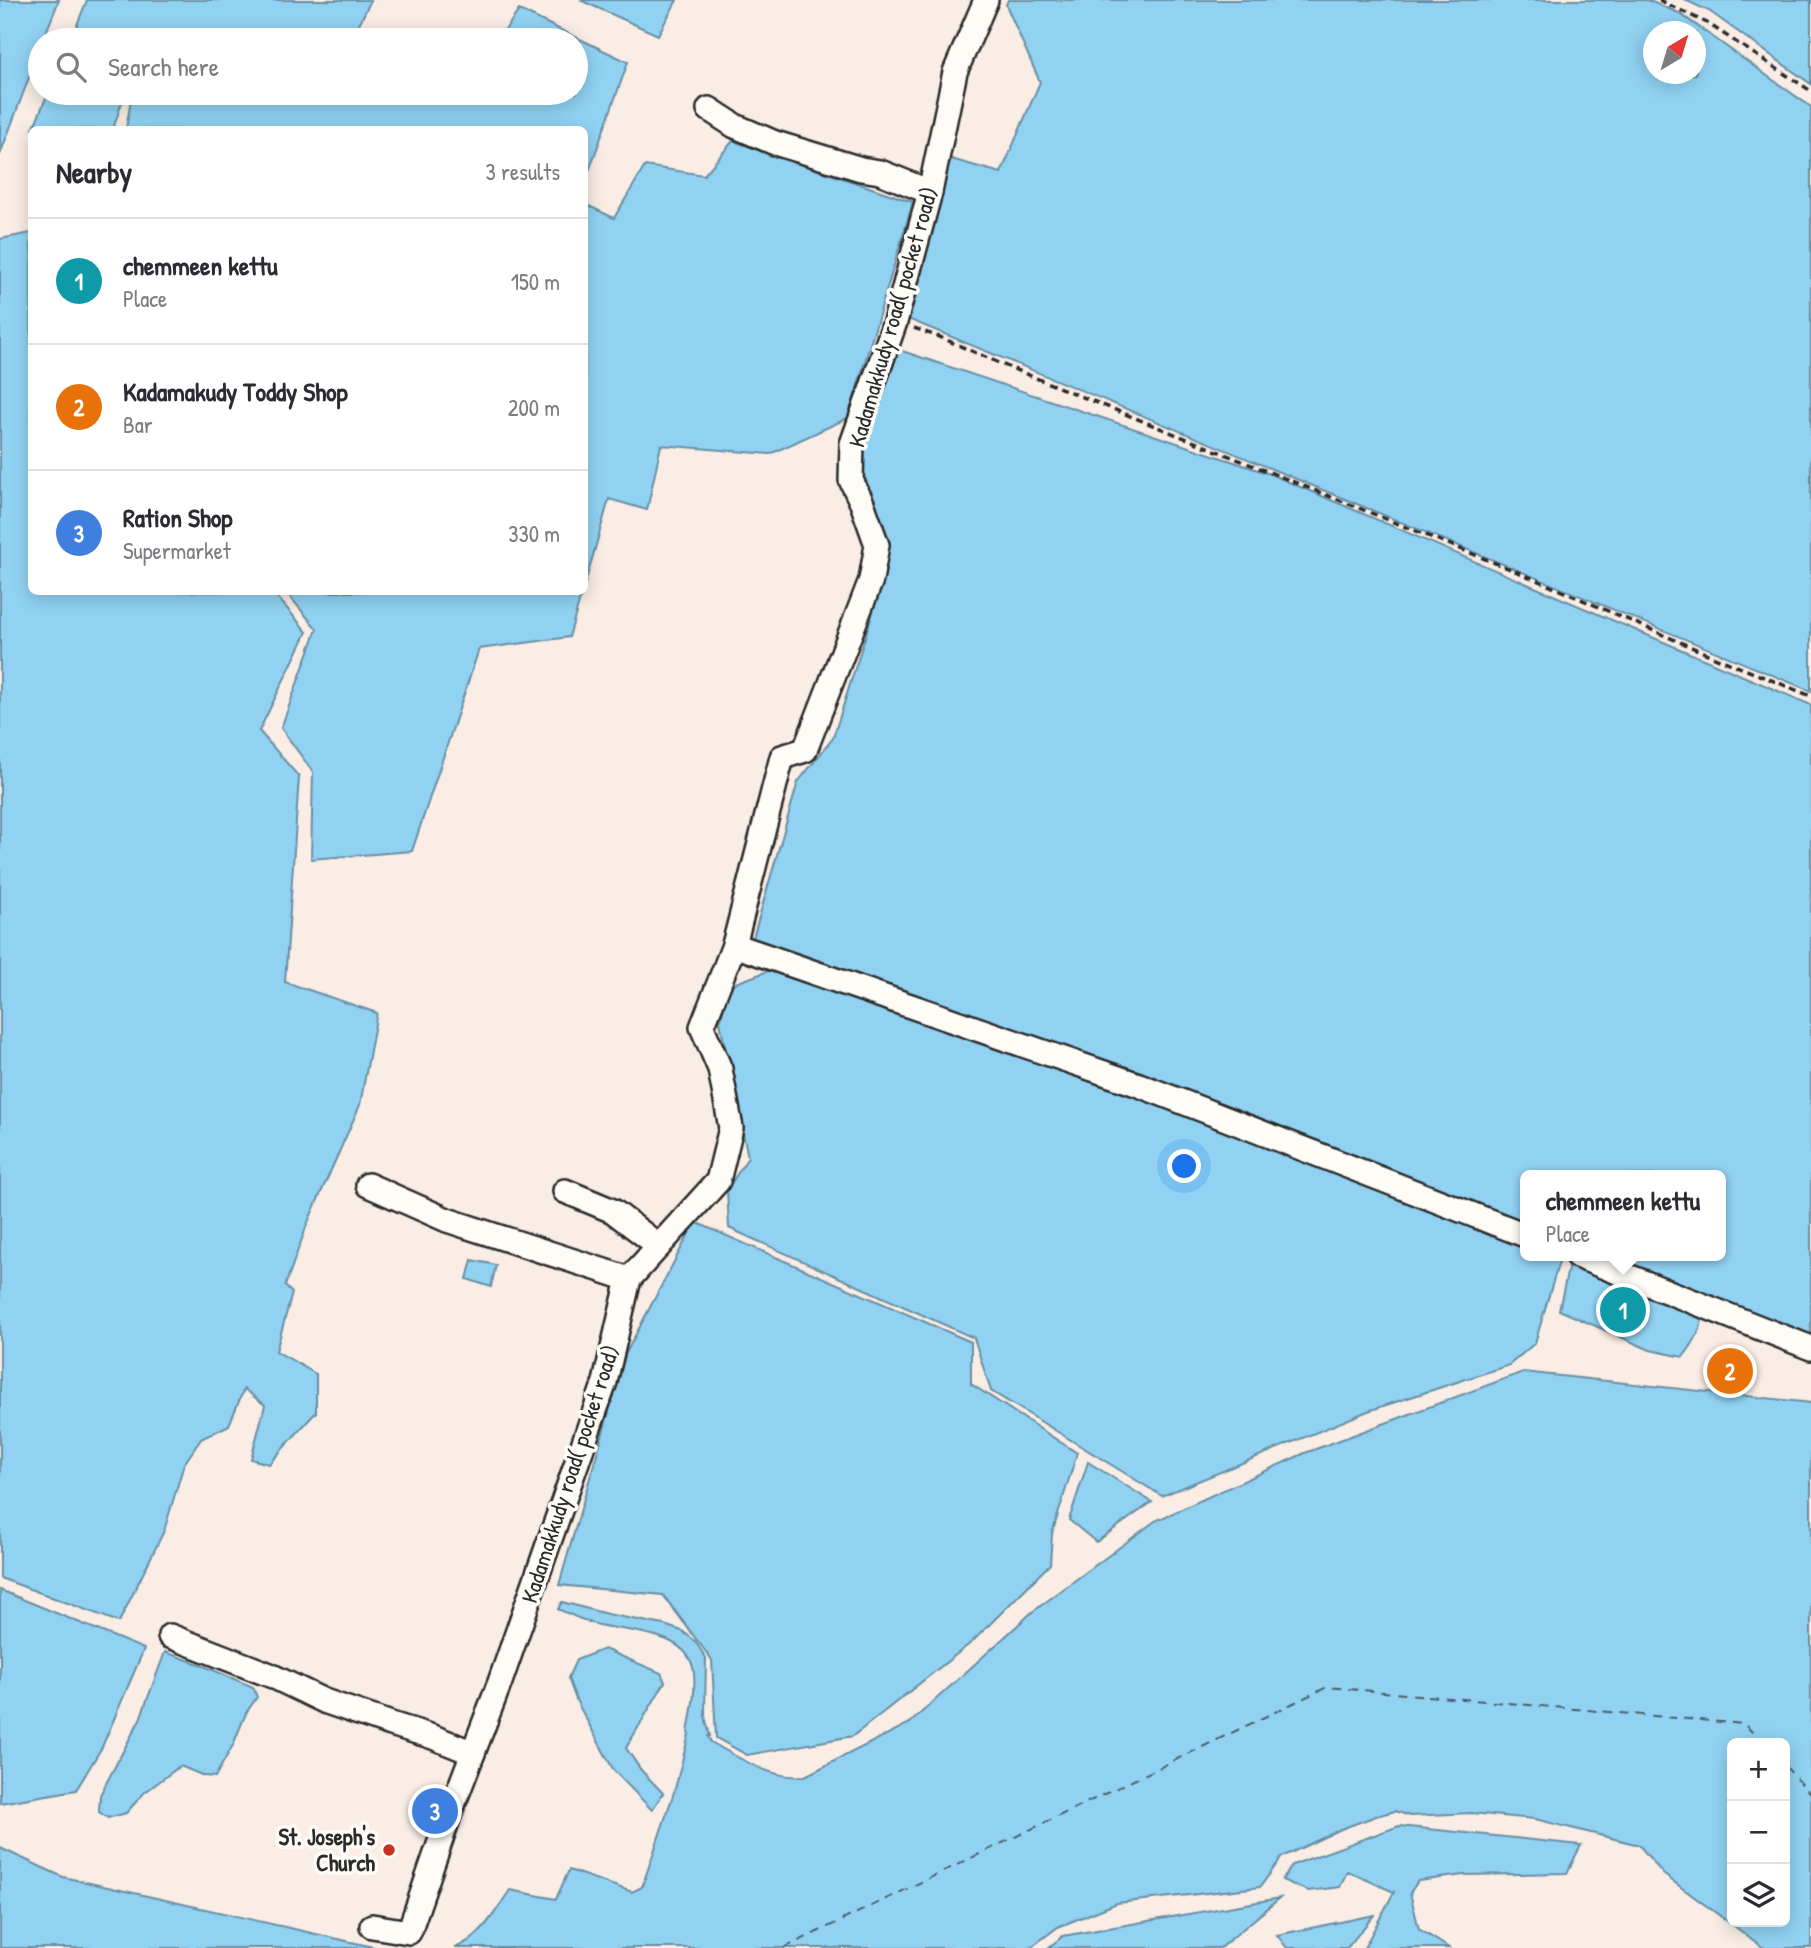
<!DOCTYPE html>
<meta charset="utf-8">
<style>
:root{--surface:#fff;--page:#f7f7f7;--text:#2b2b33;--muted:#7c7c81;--line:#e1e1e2;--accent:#2563eb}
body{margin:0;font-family:"Patrick Hand",sans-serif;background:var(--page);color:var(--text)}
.controls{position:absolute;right:21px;bottom:21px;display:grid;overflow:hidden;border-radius:10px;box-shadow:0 4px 18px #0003}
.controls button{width:63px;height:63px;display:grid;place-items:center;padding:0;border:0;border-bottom:2px solid var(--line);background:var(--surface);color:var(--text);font:35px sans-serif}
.compass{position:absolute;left:1643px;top:21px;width:63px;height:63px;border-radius:50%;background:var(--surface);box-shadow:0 4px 18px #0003;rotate:38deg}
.you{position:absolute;left:1185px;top:1167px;width:24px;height:24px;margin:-18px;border:5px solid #fff;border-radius:50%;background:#1a73e8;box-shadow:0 0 0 10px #1a73e833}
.badge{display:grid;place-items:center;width:46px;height:46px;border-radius:50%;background:var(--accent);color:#fff;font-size:23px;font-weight:700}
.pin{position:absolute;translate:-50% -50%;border:4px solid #fff;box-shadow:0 2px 7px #0006}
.popup{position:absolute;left:1520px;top:1170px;width:206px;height:91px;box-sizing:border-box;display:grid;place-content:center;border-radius:10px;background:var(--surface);filter:drop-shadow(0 2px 5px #0005);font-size:23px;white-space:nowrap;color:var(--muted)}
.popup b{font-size:26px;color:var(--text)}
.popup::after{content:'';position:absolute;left:50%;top:100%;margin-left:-14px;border:14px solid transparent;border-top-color:var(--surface)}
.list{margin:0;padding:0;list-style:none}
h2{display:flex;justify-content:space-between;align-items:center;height:91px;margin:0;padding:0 28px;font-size:30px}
h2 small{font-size:23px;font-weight:400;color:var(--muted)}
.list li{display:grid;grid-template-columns:46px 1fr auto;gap:21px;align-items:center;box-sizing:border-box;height:126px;padding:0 28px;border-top:2px solid var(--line)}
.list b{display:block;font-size:26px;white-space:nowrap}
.list p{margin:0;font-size:23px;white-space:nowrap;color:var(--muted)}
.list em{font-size:23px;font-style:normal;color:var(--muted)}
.icon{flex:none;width:38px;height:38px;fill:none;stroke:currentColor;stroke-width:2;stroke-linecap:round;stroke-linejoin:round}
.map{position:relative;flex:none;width:1811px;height:1948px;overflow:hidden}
.search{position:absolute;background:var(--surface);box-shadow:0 4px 18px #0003;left:28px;top:28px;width:560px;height:77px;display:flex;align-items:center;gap:18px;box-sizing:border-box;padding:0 24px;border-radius:38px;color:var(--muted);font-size:26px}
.panel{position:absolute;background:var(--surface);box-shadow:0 4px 18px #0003;left:28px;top:126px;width:560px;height:469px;border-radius:10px}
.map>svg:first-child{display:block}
.water{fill:#91d2f3;stroke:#688fa3;stroke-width:2;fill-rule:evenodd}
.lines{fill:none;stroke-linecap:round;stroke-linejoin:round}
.ferry{stroke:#4a5d67;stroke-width:2;stroke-dasharray:9 7;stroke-linecap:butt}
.minor-casing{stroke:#2b2b2b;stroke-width:28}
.path{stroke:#2b2b2b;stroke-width:3.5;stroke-dasharray:7 5;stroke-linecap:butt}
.minor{stroke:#fdfcf7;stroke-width:23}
.poi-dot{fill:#c8321e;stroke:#fdfcf7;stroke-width:2.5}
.labels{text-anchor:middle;stroke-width:7;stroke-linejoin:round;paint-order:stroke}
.street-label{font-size:23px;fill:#2b2b2b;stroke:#fdfcf7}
.poi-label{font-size:23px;font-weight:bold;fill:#2b2b2b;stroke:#fdfcf7;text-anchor:end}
</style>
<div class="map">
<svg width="1811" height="1948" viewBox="0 0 1811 1948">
<rect width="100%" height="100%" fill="#f9ede5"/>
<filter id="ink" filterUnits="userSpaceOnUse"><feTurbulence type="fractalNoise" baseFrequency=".0143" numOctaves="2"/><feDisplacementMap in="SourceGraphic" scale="14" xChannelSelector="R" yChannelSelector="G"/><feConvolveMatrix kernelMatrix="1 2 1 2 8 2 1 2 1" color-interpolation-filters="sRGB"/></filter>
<g filter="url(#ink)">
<g class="water">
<path d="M0,0H59L43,40H40V48L0,155Z"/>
<path d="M87,0H371L356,30L374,40H71Z"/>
<path d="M580,0H677L658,35Z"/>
<path d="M1008,0H1647L1679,13L1811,107V691L903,317L951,159L1001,173L1040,82L1006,5ZM1654,32H1696V74H1654Z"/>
<path d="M1685,0H1811V84L1709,11Z"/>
<path d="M519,10L628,62L585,182L584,130L126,129L132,93H576V40H395L501,36Z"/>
<path d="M48,93H125L113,129H33Z"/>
<path d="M733,141L913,202L848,418L770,454L661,445L647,510L609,499L585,584V204L614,218L645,166L704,175Z"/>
<path d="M31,233L32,592H273L307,632L259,731L299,777L285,982L377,1013L360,1105L308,1222L285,1286L292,1293L276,1351L316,1374V1412L269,1464L251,1459L265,1405L244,1389L229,1425L201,1439L184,1464L164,1531L119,1622L0,1578V239Z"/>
<path d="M896,349L1270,474L1811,705V1339L1597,1256H1721V1175H1525V1228L751,945L798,782L833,738L872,615L885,536L859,462Z"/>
<path d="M286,592H582L569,637L479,649L412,851L311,859L313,772L281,728L317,629Z"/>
<path d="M771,970L1091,1073L1525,1244V1256H1555L1560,1258L1535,1343L1509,1365L1368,1411L1162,1496L991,1391L974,1338L729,1228L727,1190L748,1157L720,1022L730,985Z"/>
<path d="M695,1222L971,1342V1384L1077,1453L1052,1534L1050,1564L972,1642L853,1736L747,1755L716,1738L712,1660L663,1595L559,1585L626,1353Z"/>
<path d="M472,1260L496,1265L491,1287L467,1279Z"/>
<path d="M1570,1260L1704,1309C1702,1329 1695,1342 1683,1357L1650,1350L1559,1310Z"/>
<path d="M1523,1372L1811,1403V1948H1764L1663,1874L1639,1845L1535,1819L1471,1813L1410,1816L1395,1811L1376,1816L1341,1829L1282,1857L1260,1887L1117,1903L1058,1927L1030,1948H455C481,1938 495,1912 510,1890L556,1899L569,1870L632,1892L642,1887L675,1789L689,1734L688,1733C691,1713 696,1693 694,1673C690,1631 628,1632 599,1625C585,1622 571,1615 558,1609L562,1602L607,1614L664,1625L682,1631L695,1641L706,1658L705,1716L710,1736H708L711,1742C739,1758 772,1780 805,1776L910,1723L1031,1613L1155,1521L1305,1453ZM1732,1743H1785V1922H1732Z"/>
<path d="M1088,1462L1152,1502L1096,1542L1069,1520Z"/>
<path d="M0,1590L144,1649L102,1747L76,1790L0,1803Z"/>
<path d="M604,1649L661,1673L665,1682L626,1748L641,1770L663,1793L652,1810L614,1771L577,1702L568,1678L576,1660Z"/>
<path d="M165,1652L199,1664L253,1687L257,1697L246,1713L233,1745L215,1777L204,1776L180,1766L144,1793L126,1813L108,1818L99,1812L100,1795L140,1719Z"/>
<path d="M1399,1826L1581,1845L1567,1873L1464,1875L1418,1881L1410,1893L1419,1929L1449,1948H1364L1394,1892L1347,1871L1340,1887L1308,1891L1282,1880L1292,1865Z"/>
<path d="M0,1848L63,1877L378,1948H0Z"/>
<path d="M1280,1898L1220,1948H1048L1063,1936Z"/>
<path d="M1374,1915L1347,1948H1287L1277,1935Z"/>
</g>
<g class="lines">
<g class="ferry">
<path d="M1785,1766L1811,1794"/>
<path d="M784,1948L1327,1687L1744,1724L1763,1743"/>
</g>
<g class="minor-casing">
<g id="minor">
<path d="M709,109L735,126L775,143L861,169L880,172L930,192"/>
<path d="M734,945L1139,1085L1525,1235"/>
<path d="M368,1185L447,1220L629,1279"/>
<path d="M565,1191L613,1211L659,1246"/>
<path d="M1577,1256L1811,1348"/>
<path d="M170,1636L270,1675L324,1701L391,1724L433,1737L473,1753"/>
<path d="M372,1926L409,1932L450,1813L500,1682L605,1382L629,1279L718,1181L731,1128L720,1069L702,1027L734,945L782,757L805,750L871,580L877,545L862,503L851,480L852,444L895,322L930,192L955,72L986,0"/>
</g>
</g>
<g class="path">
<path d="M1659,0L1707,23L1811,91"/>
<path d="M914,328L942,338L1006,366L1525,575L1712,656L1811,696"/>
</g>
<use href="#minor" class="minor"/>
</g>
</g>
<circle class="poi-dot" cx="389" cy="1850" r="7"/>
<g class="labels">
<g class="street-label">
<text transform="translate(893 317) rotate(-74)" y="8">Kadamakkudy road( pocket road)</text>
<text transform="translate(570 1474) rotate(-72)" y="8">Kadamakkudy road( pocket road)</text>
</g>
<g class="poi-label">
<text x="375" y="1845">St. Joseph's<tspan x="375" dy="26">Church</tspan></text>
</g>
</g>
</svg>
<div class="controls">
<button>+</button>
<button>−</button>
<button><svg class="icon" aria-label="layers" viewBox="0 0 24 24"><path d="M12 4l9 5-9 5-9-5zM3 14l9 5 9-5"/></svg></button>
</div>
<svg class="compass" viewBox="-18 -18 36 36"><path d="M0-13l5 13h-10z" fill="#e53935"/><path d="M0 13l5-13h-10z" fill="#7c7c81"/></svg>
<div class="you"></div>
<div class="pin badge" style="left:1623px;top:1310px;background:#0f9aa8">1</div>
<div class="popup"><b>chemmeen kettu</b>Place</div>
<div class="pin badge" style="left:1730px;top:1371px;background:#e8710a">2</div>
<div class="pin badge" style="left:435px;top:1811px;background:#3f7fe0">3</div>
<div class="search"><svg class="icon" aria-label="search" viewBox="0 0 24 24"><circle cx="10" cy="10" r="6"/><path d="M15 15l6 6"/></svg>Search here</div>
<section class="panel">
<h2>Nearby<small>3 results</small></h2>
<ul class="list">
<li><span class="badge" style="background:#0f9aa8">1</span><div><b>chemmeen kettu</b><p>Place</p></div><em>150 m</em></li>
<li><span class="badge" style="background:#e8710a">2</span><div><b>Kadamakudy Toddy Shop</b><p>Bar</p></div><em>200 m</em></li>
<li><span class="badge" style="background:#3f7fe0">3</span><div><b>Ration Shop</b><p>Supermarket</p></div><em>330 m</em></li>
</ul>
</section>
</div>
